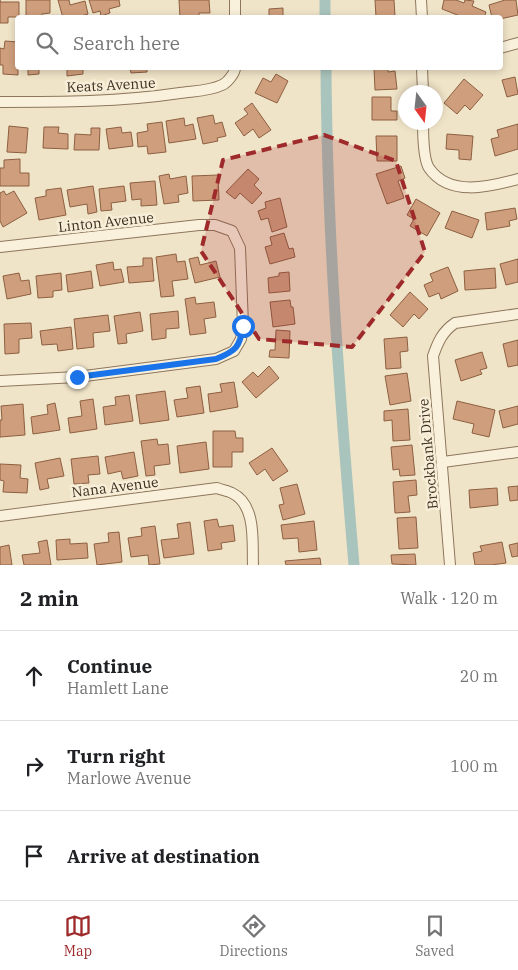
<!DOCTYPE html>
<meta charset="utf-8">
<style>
:root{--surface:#fff;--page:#f2f2f2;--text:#202124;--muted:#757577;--line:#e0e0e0;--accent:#9e2a2b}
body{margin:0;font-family:"IBM Plex Serif",serif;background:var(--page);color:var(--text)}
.compass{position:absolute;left:398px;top:85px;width:45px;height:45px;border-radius:50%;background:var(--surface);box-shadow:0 2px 8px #0003;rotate:165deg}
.stop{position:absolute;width:15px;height:15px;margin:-11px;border:4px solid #1a73e8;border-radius:50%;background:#fff}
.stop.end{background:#1a73e8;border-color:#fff;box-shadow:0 1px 5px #0008}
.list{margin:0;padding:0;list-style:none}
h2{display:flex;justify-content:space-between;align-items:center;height:65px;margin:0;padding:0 20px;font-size:21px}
h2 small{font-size:16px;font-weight:400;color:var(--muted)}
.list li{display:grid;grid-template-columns:32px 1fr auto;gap:15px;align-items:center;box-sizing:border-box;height:90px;padding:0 20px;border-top:1px solid var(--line)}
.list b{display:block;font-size:19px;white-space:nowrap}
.list p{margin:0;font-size:16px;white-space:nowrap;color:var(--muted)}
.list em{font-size:16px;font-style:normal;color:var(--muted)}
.icon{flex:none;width:28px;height:28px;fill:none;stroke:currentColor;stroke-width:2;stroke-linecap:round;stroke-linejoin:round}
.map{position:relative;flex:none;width:518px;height:565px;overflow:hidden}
.search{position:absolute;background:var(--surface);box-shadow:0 2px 8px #0003;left:15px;right:15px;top:15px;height:55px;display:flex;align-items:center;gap:12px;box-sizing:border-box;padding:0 18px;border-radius:5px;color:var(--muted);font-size:19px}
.sheet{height:335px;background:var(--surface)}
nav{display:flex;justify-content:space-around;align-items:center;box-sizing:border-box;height:70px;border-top:1px solid var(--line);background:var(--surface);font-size:14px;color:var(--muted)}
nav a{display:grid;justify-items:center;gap:2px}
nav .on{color:var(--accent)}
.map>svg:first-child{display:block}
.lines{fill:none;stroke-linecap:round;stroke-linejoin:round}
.canal{stroke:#a9c4bc;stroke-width:11}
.building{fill:#cf9f7d;stroke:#8d5f41}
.minor-casing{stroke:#8d765c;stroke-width:12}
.minor{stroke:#faf1dc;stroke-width:10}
.route{stroke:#1a73e8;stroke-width:6}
.marked{fill:#9e2a2b;fill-opacity:0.2;stroke:#9e2a2b;stroke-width:4;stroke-dasharray:10 6;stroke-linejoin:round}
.labels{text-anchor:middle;stroke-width:5;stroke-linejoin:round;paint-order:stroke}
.street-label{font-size:14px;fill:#3d2e20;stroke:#f7eed8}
</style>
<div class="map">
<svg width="518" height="565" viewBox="0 0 518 565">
<rect width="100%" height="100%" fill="#f0e4c8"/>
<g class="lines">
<g class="canal">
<path d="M325,0V18"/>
<path d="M326,68C327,234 340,399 354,565"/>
</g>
</g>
<g class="building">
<path d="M0,0V2H19V17H8V23H0Z"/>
<path d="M26,0H50V13L42,14V18H26Z"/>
<path d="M58,0H69L70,5L85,1L88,14L81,16V18H63Z"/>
<path d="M89,0H119L120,6L109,9L110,13L101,16L100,11L93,13Z"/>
<path d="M179,0H209L210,13H199V18H180Z"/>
<path d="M375,0H394L395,16L376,17Z"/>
<path d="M444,0H456L464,3L465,0L474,1L472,6L486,12L484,18H459L460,16L442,9Z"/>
<path d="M505,0H516L518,15L500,19V18H492L489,5Z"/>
<path d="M283,8V17L291,18H261L269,17V9Z"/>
<path d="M5,41L18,42V75L3,74V65H0V48L4,49Z"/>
<path d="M28,68H39V74L28,75Z"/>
<path d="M59,68H83V74L67,76V68Z"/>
<path d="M130,68H147V72L131,73Z"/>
<path d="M374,68H388V72L395,71L397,89L375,90Z"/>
<path d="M276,74L288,81L277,103L255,93L263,78L271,82Z"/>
<path d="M515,77L518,94L507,97L502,80Z"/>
<path d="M464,79L483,95L470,110L465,105L457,114L444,103Z"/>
<path d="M372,97H391V111H397V120H372Z"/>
<path d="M252,103L271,130L259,138L253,129L244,136L235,123L248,114L244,109Z"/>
<path d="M213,115L215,124L222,122L226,136L217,138L218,141L203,144L197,118Z"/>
<path d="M184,118L185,126L193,124L196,139L169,143L166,121Z"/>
<path d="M162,122L166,152L148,154L147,146L138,147L137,133L148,131L147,124Z"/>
<path d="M518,124V149L495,156L491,139L499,137L497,130Z"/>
<path d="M9,126L28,128L26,153L7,152Z"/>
<path d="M44,127H59L58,133L68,134V149L43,148Z"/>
<path d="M121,127L122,133L131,132L133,146L109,149L106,129Z"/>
<path d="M91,128H100L99,150H74L75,134L91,135Z"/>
<path d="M447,134L473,136L471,160L459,159V150L446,149Z"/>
<path d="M376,136H397V161H377Z"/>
<path d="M20,159V173H29V186H0V168H4V160Z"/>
<path d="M401,166L405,178L398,181L404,198L387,204L376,174Z"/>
<path d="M248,169L259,179L254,185L262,193L252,204L240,193L235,199L226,192Z"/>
<path d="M169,174L170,179L186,176L188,193L178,195L179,202L164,204L159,176Z"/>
<path d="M218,175L219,200L193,201L192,176Z"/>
<path d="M155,181L157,205L141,206V199L132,200L130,183Z"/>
<path d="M93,186L97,212L88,214L87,204L70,207L67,190Z"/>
<path d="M124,186L126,201L111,203L112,210L101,211L99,189Z"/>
<path d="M61,188L66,215L39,220L35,198L46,196V190Z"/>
<path d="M4,191L6,195L14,191L27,213L3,227L0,221V193Z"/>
<path d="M280,198L287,227L272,232L268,218L261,220L258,211L266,208L265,202Z"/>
<path d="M416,199L440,213L427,236L410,226L414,219L407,215Z"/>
<path d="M515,208L517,219L509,221L510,226L487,230L485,213Z"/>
<path d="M452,211L479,220L472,238L445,228Z"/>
<path d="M284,233L289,249L293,248L295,257L270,264L265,247L272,245L270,237Z"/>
<path d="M176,254L177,262L185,261L188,279L172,281L174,296L161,297L156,257Z"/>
<path d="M198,257L200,265L216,261L220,277L195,283L189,259Z"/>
<path d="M143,258H152L154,281L129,283L127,267L143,266Z"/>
<path d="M518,259V282L506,285L500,264Z"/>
<path d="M113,262L114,270L121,269L124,282L100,286L96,265Z"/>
<path d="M448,267L458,291L441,299L439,293L429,297L424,285L433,281L430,274Z"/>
<path d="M495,268L496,288L465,290L464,271Z"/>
<path d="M91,271L93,288L68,292L66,275Z"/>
<path d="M289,272L290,291L269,293L268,278L279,276V273Z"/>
<path d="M19,273L21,281L29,280L31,294L7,299L3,276Z"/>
<path d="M61,273L62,290L53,291V297L38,298L36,276Z"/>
<path d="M410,292L428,309L419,319L414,314L403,327L390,315Z"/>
<path d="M195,297L196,304L214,302L216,317L204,319L206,333L190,335L185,299Z"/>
<path d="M290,300L291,307H293L295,324L273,327L270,302Z"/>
<path d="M178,311L179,328L166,329V338L152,340L150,314Z"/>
<path d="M140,312L143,331L126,334L127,343L118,344L114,316Z"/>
<path d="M108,315L110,331L93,333L94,347L77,349L74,319Z"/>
<path d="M31,323L32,338L19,339V353L5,354L4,324Z"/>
<path d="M71,327L73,349L58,351L57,344L42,345L40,331Z"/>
<path d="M276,330L290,331L289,358L269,357L270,350H275Z"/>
<path d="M407,337L408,351L400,352L401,368L386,369L384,339Z"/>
<path d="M518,340V365L508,367L503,344Z"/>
<path d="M482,352L487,368L480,370L482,374L461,381L455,360Z"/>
<path d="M269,366L279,378L256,398L242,382L253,372L258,377Z"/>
<path d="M407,373L411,401L390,405L385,376Z"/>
<path d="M234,382L238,407L210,412L208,394L222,392L220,384Z"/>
<path d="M200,386L204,413L177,417L174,400L188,398L186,388Z"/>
<path d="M165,391L169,420L140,424L136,395Z"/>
<path d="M129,395L133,421L105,425L103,407L116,405L115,397Z"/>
<path d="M93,399L97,429L70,433L68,418L82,416L80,401Z"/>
<path d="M457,401L495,410L489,437L472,433L474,424L453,419Z"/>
<path d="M55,403L60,430L33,434L31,417L48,414L47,405Z"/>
<path d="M23,404L25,435L0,437V420H2L1,406Z"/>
<path d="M518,406V424L503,428L499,411Z"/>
<path d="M408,409L410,440L393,441L392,420L384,421V411Z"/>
<path d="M213,431H235L236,438H243V452H232V467H213Z"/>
<path d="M157,439L158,445L168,444L170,464L154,466L155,475L146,476L141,441Z"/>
<path d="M206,442L209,469L180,473L177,446Z"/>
<path d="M412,445L415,475L400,476L399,469L393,470L391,447Z"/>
<path d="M272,448L288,471L273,481L265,469L257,475L249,463Z"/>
<path d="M134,452L138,476L123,479L121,471L108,474L105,457Z"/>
<path d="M98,456L100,474L88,475L89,483L74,484L71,459Z"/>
<path d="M60,458L64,476L47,479L49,488L40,490L35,463Z"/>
<path d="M0,464L21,465L20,478L28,479L27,493L3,492L4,481L0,480Z"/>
<path d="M416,480L417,495L408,496L410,512L395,513L393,482Z"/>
<path d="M297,484L305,514L283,520L279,505L284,504L280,488Z"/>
<path d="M518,486V500L510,501L508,487Z"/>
<path d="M497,488L498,505L470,508L469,490Z"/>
<path d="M416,517L418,548L399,549L397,518Z"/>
<path d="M217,519L219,527L233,525L235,541L221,543L222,549L208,551L204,521Z"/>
<path d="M314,521L317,550L299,552L298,538L283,539L281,525Z"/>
<path d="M190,522L194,554L164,558L161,540L179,538L177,524Z"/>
<path d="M155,526L160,564L149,565L148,555L131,557L128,538L142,536L141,528Z"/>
<path d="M119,532L122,562L97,565L94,544L109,542L108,533Z"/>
<path d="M70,539V544L87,543L88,558L57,560L56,540Z"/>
<path d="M47,540L51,565H24L22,555L40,553L38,542Z"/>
<path d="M502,542L506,563L491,565H475L473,553L482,551L480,546Z"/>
<path d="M518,543V556L512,557L509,545Z"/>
<path d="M9,545L12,565H0V547Z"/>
<path d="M415,554L416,565L392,564L391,555Z"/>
<path d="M320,558L321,565H286L285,561Z"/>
</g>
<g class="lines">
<g class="minor-casing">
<g id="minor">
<path d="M235,0V18"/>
<path d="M421,0L422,18"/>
<path d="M500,48L518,43"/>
<path d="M422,68L423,92"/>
<path d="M0,102C60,102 120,102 180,93C194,91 210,91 222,85C227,83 235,73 235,68"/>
<path d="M423,122C423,134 423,159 429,168C449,197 489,187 518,179"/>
<path d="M0,247L199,225H215L232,231L240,248L243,325L241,339L234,351L216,359L77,377L0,381"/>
<path d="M443,462L518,452"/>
<path d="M0,516L217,488C222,490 228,491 232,493C257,505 252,543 253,565"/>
<path d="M450,565L433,356C438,342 442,332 455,323L518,314"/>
</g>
</g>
<use href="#minor" class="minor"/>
</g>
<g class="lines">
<path class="route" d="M77,377L216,359C236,351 240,347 243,326"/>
</g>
<path class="marked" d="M324,135L396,161L425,252L352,347L259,339L201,251L223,160Z"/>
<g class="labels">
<g class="street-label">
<text transform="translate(111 85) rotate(-3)" y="5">Keats Avenue</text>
<text transform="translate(106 222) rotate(-6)" y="5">Linton Avenue</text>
<text transform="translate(428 454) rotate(-95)" y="5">Brockbank Drive</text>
<text transform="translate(115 487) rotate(-7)" y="5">Nana Avenue</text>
</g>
</g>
</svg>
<svg class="compass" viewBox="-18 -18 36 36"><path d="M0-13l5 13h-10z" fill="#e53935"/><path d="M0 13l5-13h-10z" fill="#757577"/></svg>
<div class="stop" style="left:243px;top:326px"></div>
<div class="stop end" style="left:77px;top:377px"></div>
<div class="search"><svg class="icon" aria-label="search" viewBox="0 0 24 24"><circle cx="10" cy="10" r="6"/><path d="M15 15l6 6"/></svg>Search here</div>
</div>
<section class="sheet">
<h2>2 min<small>Walk · 120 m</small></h2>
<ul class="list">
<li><svg class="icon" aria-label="ahead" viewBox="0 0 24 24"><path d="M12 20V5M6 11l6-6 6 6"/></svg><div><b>Continue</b><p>Hamlett Lane</p></div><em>20 m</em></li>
<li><svg class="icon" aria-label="right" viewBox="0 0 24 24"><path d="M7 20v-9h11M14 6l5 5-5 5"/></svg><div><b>Turn right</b><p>Marlowe Avenue</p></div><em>100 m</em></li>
<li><svg class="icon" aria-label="arrive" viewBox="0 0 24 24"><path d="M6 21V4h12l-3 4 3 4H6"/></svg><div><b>Arrive at destination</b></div></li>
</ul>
</section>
<nav>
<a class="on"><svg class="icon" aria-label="map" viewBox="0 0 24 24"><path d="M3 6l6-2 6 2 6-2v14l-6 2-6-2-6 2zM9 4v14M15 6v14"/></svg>Map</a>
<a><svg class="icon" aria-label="directions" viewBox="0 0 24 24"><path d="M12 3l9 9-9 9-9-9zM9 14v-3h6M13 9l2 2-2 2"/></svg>Directions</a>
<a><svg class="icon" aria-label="saved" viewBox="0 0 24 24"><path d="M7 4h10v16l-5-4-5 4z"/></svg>Saved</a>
</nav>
